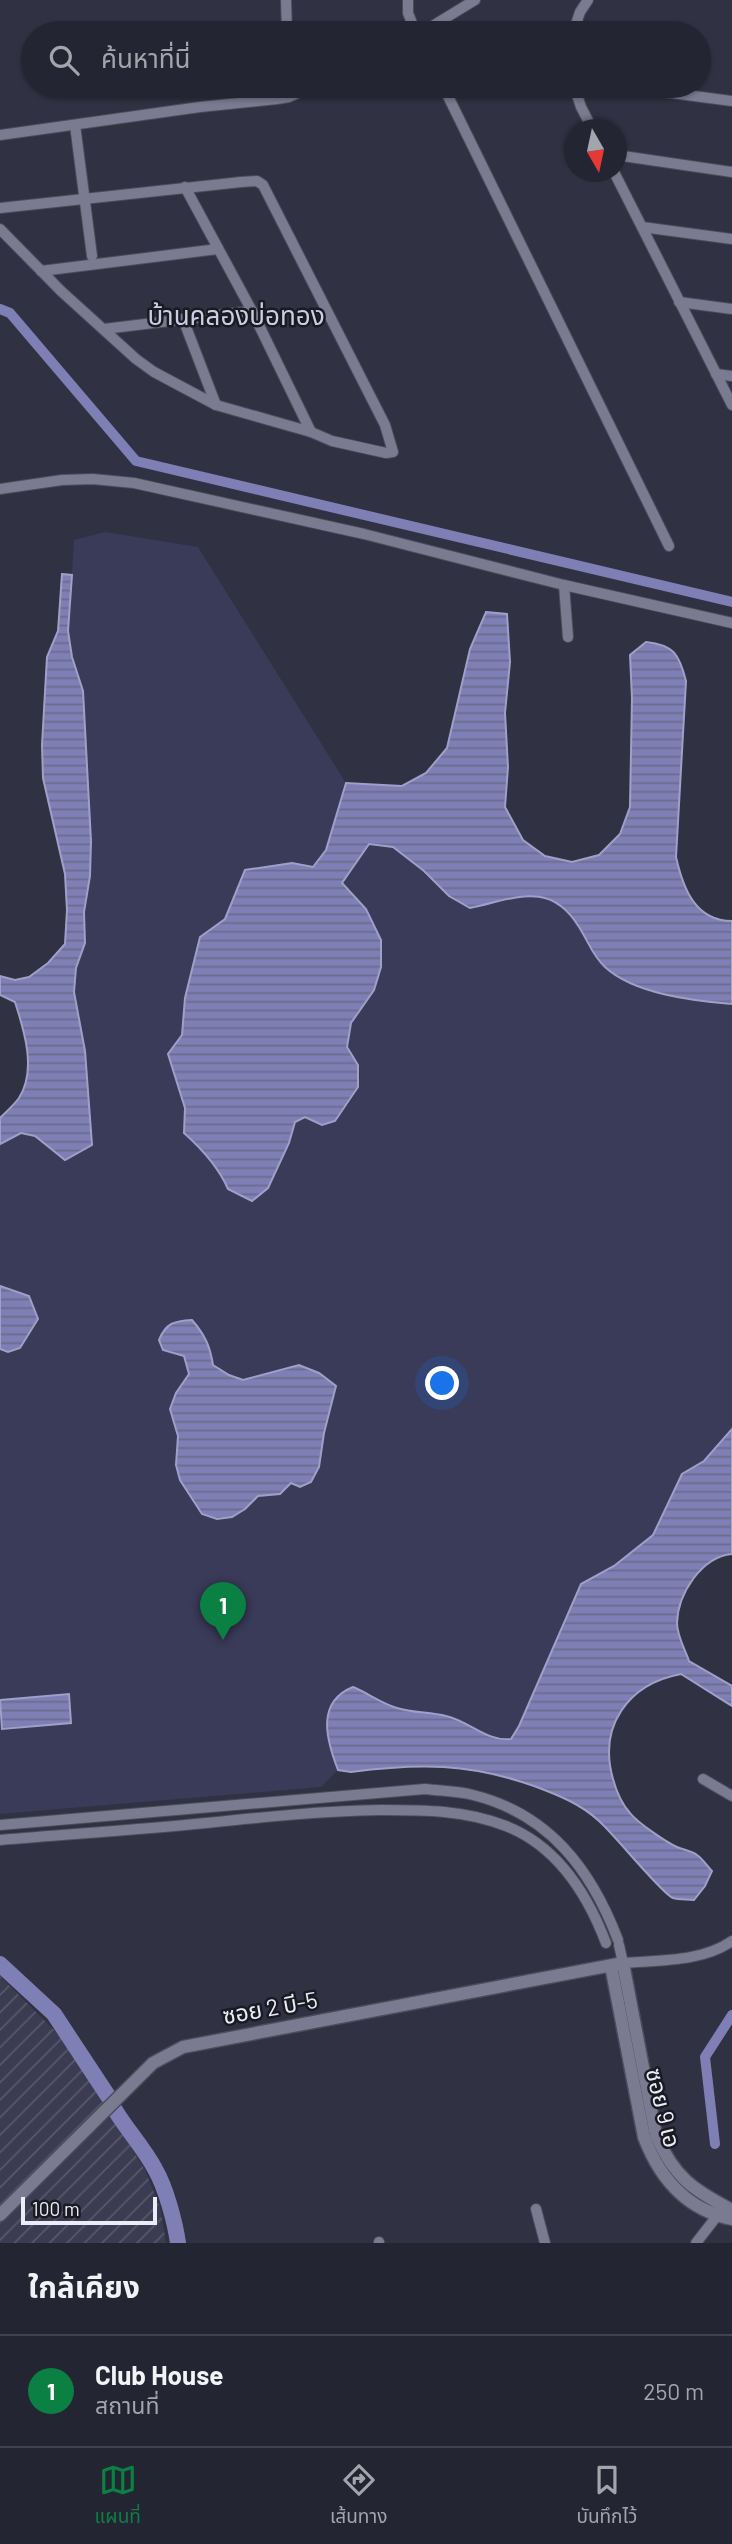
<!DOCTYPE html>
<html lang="th">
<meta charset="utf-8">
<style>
:root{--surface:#242532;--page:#30313e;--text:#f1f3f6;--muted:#a3a5ac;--line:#41424d;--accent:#0b8043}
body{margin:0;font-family:Barlow,"Noto Sans Thai",sans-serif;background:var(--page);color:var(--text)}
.compass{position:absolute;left:564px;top:119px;width:63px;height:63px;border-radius:50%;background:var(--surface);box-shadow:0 2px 5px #0004;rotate:171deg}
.scale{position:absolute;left:21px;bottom:18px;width:136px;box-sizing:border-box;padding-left:7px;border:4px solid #ececf8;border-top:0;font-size:19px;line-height:24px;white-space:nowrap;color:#ececf8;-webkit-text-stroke:5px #191a22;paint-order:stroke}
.you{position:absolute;left:443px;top:1384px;width:24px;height:24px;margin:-18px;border:5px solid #fff;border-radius:50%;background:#1a73e8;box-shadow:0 0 0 10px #1a73e833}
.badge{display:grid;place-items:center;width:46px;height:46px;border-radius:50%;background:var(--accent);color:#fff;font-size:23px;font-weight:700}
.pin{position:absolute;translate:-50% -58px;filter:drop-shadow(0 2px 4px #0008)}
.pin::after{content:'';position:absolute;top:37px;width:24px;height:21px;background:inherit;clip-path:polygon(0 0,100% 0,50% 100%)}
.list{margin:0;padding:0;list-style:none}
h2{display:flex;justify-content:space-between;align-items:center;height:91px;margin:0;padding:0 28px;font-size:30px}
h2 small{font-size:23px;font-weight:400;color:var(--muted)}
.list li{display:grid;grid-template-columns:46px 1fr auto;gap:21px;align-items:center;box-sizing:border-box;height:112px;padding:0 28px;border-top:2px solid var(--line)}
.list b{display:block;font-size:26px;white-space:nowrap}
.list p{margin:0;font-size:23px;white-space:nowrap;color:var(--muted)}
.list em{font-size:23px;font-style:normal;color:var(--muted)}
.icon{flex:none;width:38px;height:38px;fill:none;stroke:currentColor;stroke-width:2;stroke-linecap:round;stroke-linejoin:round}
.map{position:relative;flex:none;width:732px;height:2243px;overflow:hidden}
.search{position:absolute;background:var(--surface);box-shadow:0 2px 5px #0004;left:21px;right:21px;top:21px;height:77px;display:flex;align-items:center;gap:18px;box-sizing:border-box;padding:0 24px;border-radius:38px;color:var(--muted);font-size:26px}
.sheet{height:203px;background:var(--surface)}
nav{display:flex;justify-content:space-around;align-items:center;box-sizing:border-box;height:98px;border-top:2px solid var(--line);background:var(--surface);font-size:19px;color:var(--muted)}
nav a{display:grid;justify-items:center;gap:4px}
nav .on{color:var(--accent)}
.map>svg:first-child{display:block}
.industrial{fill:url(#industrial-furrows)}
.grass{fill:#3a3a59}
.water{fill:url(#water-rules);stroke:#9fa0c8;stroke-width:2}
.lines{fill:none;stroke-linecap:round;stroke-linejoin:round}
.canal{stroke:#7e7fb4;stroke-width:10}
.river{stroke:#7e7fb4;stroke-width:16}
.minor-casing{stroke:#4c4c5a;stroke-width:12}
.tertiary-casing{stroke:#4c4c5a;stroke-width:15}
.minor{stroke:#7a7b90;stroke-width:10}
.tertiary{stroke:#7a7b90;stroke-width:12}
.labels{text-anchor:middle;stroke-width:5;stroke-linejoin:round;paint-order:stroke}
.street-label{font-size:23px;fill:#ececf8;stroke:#191a22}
.quarter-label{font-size:26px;fill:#cccee4;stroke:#191a22}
</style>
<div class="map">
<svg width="732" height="2243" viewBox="0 0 732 2243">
<defs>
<pattern id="industrial-furrows" width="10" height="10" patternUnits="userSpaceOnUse" patternTransform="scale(1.75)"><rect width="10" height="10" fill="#3b3b51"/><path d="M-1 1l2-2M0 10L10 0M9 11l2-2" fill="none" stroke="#58586b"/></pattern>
<pattern id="water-rules" width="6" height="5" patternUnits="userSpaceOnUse" patternTransform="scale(1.75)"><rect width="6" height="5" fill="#7e7fb4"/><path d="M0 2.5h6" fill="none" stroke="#6b6b8f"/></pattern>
</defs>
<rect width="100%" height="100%" fill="#303142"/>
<path class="industrial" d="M0,1976L67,2043L145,2170L160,2207L166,2243H0Z"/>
<path class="grass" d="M105,532L198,547L346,783L326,850L313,867L292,863L231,900L225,919L200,937L185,998L182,1035L168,1054L185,1108L184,1133C202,1149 218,1166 228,1189L268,1188L289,1143L295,1122L306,1117L322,1125C343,1118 366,1087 358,1064C355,1057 348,1052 348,1044C346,1023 362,1007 374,990L366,909L342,883L369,844L393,847L424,871L449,896L492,903L514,896L535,895L558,902L578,926L590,950L663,994L732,1004V1429L704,1461L682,1474L653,1535L614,1566L581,1584L519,1726L511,1739C488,1741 470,1724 449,1717C438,1714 426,1714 415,1713C398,1710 384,1702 369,1693L331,1752L338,1770L321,1787L0,1814V1144C30,1128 30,1131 54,1153L92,1145L89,1093L74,992L76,968L85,943L84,912L90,876L91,841L83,691L72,657L68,631L74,540Z"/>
<g class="water">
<path d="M62,574L72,575L68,631L72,657L83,691L91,841L90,876L84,912L85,943L76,968L74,992L85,1051L92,1145L65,1160L35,1136L21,1133L0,1144V1118C6,1112 14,1105 19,1098C37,1070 24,1030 15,1002L0,995V976L15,980L29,977L48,963L65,944L67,910L65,874L43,778L42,745L47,657L58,631Z"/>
<path d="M486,612L507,614L510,662L505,713L508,767L505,807L523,840L545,856L572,862L599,855L620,834L630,807L632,698L630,655L646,642C674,645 679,654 686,681L676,857C683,888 695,921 732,921V1004C694,1001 634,994 605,967C592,955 588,941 579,927C550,879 514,899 470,908L449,896L424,871L393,847L369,844L342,883L366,909L381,940V967L374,990L351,1023L347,1047L358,1065V1087L335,1121L322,1125L305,1117L295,1122L289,1143L268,1188L252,1201L228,1189C218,1166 202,1149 184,1133L185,1108L168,1054L182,1035L185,998L200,937L225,919L245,870L292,863L313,867L326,850L346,783L402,786L426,773L447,748L470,649Z"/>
<path d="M0,1286L29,1296L38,1319L20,1348L8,1352L0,1349Z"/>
<path d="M192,1320C205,1335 210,1346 213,1365L229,1375L243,1380L299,1365L319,1373L336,1386L324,1433L319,1467L311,1482L300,1487L291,1483L280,1494L258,1496L245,1509L232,1517L217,1519L202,1514L180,1480L176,1465L178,1436L170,1409L176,1393L189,1374L184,1356L163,1350L159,1340C166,1323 174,1321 192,1320Z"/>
<path d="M732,1429V1554C701,1557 678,1594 677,1623C677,1636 685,1649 689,1661L732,1686V1706L681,1674C628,1684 598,1726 613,1779C616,1790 622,1804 630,1813C638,1823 666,1842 677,1847C684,1850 692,1851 697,1855C703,1859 707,1866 712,1871L705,1886L694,1900C688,1899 679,1900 673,1898C662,1894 614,1834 599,1821C581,1804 558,1795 534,1786C469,1763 419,1763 351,1772L338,1770C326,1739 316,1702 353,1687C368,1693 382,1704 397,1708C413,1713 430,1712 446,1716C469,1721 487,1742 511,1739L519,1726L581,1584L614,1566L653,1535L682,1474L704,1461Z"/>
<path d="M69,1694L71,1723L2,1729L0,1700Z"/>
</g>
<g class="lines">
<g class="canal">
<path d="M0,309L10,313L136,461L732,602"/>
<path d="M715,2144L705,2057L732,2015"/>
</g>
<g class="river">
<path d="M0,1964L54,2014L108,2096"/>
<path d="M115,2110C127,2130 144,2148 155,2169C166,2188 175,2222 178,2243"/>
</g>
<g class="minor-casing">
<g id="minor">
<path d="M286,0L287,33"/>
<path d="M408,0V13L416,33"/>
<path d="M421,33L475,0"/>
<path d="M573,33L580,12L588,0"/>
<path d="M443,86L669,546"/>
<path d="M574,86L581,107L593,130"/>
<path d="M618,86L732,101"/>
<path d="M75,125L92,256"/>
<path d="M0,135L200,107L277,99L289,97L313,86"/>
<path d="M616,155L732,172"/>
<path d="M614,172L732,405"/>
<path d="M185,187L252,311L311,432"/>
<path d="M0,208L241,182L257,181L263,185L385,425L393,452L386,453L332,441L311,432L216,405L154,372L136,359L61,291L0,229"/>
<path d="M642,227L732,239"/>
<path d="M41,271L218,249"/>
<path d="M679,302L732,309"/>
<path d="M183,319L216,405"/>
<path d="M104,329L252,311"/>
<path d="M716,374L732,376"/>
<path d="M0,489L62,480L93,479L134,483L364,534L564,585L732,623"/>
<path d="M564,585L568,637"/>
<path d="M703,1779L732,1796"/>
<path d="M0,1825L425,1789C441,1791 458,1791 473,1795C549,1814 591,1869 618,1940"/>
<path d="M0,1840C69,1834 138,1830 206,1823C264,1817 322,1811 381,1810C424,1810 465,1810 506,1826C557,1846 587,1893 606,1943"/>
<path d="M619,1945L623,1963C659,1960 702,1962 732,1941"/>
<path d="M536,2209L545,2243"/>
<path d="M379,2242V2243"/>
<path d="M696,2243L717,2216"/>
</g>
</g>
<g class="tertiary-casing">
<g id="tertiary">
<path d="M611,1966L644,2137C660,2179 687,2210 732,2219"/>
<path d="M0,2215L153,2063L183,2047L623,1963L656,2135C674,2177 693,2190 732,2210"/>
</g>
</g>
<use href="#minor" class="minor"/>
<use href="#tertiary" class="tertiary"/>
</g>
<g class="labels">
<g class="street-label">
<text transform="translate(270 2008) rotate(-10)" y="8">ซอย 2 บี-5</text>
<text transform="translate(663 2108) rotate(76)" y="8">ซอย 9 เอ</text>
</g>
<g class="quarter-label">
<text x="236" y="325">บ้านคลองบ่อทอง</text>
</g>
</g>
</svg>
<svg class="compass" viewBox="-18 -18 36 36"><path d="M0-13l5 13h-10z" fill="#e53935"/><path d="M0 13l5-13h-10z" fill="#a3a5ac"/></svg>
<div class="scale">100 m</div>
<div class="you"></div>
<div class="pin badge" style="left:223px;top:1640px">1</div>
<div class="search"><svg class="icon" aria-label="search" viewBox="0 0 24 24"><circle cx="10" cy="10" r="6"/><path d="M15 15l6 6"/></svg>ค้นหาที่นี่</div>
</div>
<section class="sheet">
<h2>ใกล้เคียง<small></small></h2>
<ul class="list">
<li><span class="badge">1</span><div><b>Club House</b><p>สถานที่</p></div><em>250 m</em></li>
</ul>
</section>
<nav>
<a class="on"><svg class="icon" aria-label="map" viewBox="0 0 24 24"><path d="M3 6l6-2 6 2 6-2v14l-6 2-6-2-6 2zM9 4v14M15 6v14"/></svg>แผนที่</a>
<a><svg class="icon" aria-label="directions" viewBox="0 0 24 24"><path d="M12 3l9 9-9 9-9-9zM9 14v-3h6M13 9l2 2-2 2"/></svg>เส้นทาง</a>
<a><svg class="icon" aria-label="saved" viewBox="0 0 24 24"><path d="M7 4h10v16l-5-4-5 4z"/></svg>บันทึกไว้</a>
</nav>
